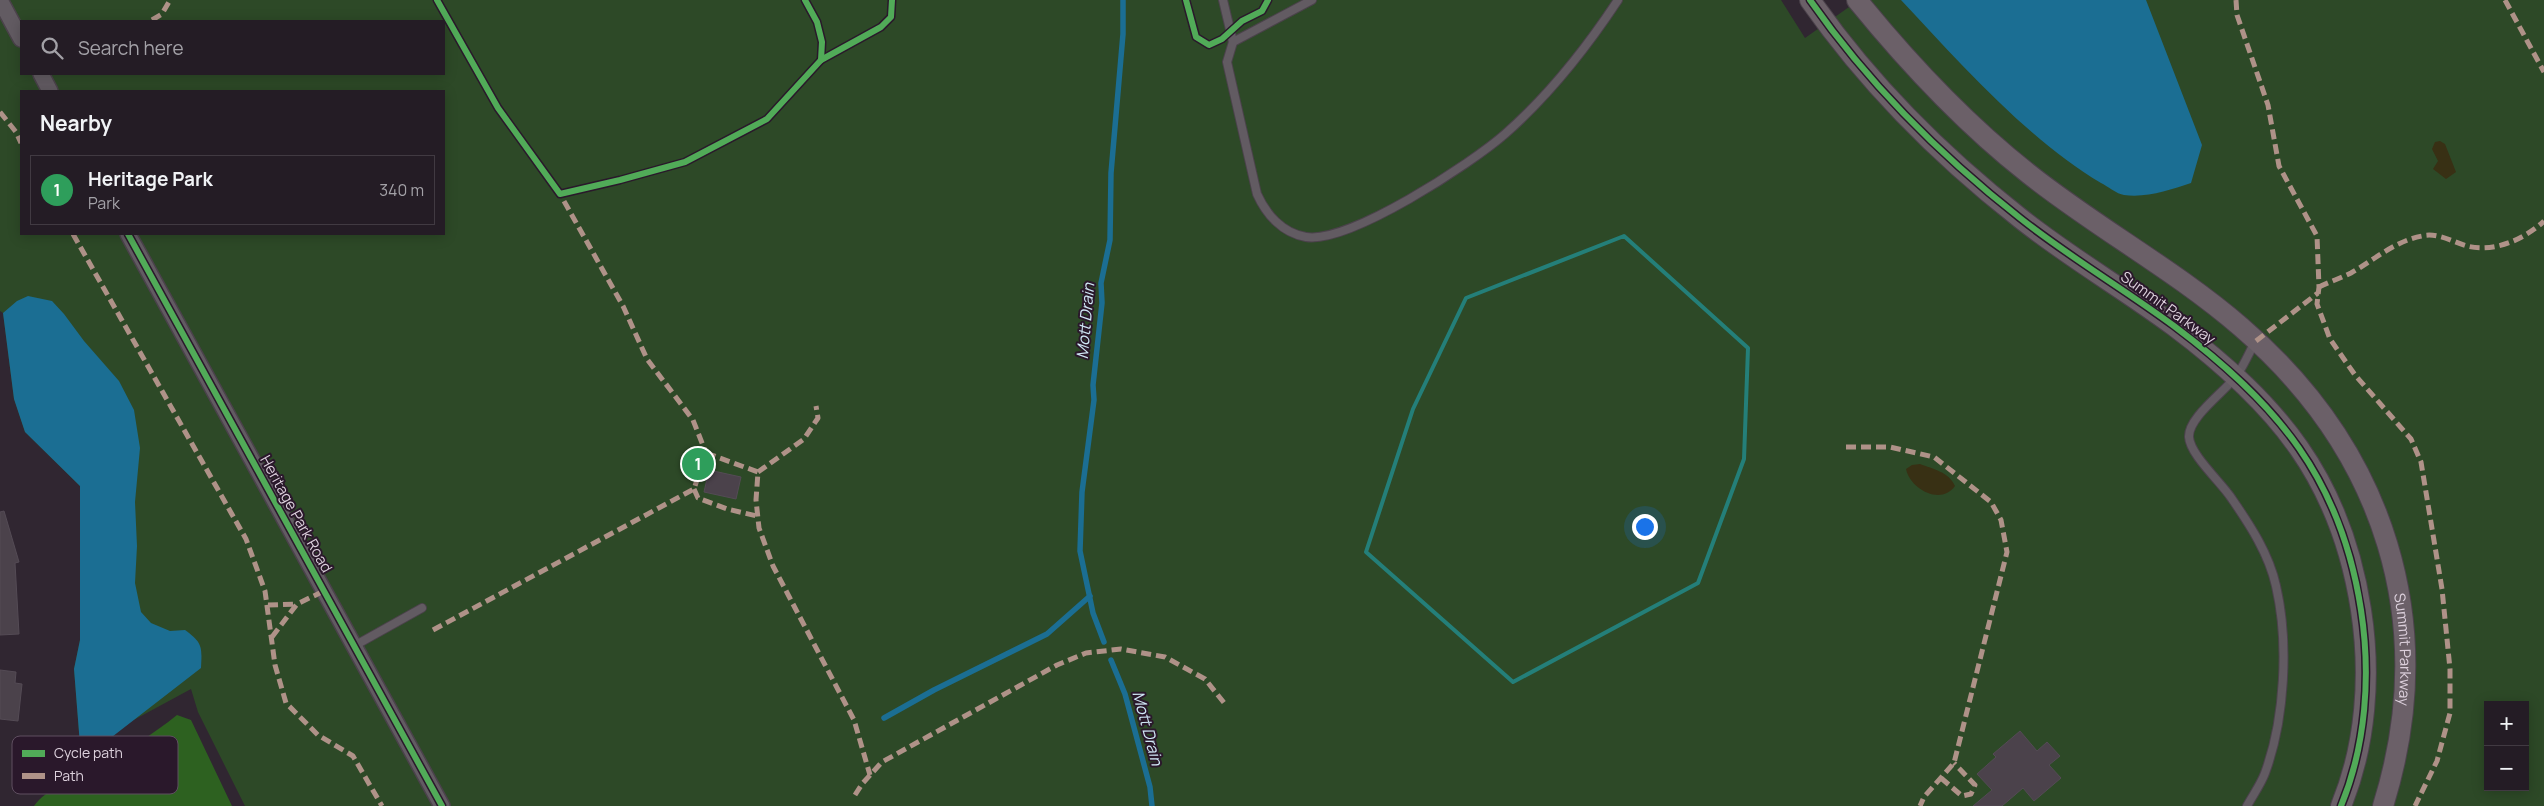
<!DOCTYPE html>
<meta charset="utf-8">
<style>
:root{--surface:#241c25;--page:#302932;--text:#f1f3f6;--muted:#a3a1a7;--line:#413a42;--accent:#a094a0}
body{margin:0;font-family:Manrope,sans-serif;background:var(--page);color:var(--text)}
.controls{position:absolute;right:15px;bottom:15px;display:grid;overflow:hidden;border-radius:0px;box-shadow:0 2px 12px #0003}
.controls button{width:45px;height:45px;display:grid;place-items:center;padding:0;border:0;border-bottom:1px solid var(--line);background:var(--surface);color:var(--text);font:25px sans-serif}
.you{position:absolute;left:1644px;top:526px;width:18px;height:18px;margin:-12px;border:4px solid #fff;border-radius:50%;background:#1a73e8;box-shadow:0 0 0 8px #1a73e833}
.badge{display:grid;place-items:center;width:32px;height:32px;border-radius:50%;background:var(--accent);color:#fff;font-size:16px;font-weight:700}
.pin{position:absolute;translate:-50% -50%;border:2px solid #fff;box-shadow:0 1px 5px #0006}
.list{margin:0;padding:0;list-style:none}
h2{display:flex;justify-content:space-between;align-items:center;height:65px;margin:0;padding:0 20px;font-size:21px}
h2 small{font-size:16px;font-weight:400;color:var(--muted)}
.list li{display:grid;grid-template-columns:32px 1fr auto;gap:15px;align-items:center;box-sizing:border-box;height:70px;margin:0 10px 10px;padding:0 10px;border:1px solid var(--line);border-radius:0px}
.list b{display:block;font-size:19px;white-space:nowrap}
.list p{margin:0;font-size:16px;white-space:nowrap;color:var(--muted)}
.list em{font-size:16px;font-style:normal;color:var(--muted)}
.icon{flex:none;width:28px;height:28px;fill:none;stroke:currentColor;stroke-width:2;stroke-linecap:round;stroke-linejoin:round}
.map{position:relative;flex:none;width:2544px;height:806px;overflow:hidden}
.search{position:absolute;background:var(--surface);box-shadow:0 2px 12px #0003;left:20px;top:20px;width:425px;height:55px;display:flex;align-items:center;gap:12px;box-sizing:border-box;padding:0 18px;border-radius:0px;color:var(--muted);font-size:19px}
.panel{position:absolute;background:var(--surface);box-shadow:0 2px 12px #0003;left:20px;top:90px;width:425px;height:145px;border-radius:0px}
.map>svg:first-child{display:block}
.green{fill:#2d4927;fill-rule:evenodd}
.forest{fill:#2d6120}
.sand{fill:#383014}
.water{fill:#1b6e93}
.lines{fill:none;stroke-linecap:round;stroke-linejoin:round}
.stream{stroke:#1b6e93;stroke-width:5.5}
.building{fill:#4b424b;stroke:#544b55}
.lane-casing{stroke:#4b424b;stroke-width:10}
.street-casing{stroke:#4b424b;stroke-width:18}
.secondary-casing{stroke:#4b424b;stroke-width:22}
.lane{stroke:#625b62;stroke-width:8}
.street{stroke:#625b62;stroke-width:15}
.secondary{stroke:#6b6068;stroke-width:20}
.quiet{stroke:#af9288;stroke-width:5;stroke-dasharray:10 5;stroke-linecap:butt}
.cycleway-casing{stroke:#2a182b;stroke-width:9}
.cycleway{stroke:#51ab58;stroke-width:6}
.marked{fill:none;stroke:#247f79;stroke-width:4;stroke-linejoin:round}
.labels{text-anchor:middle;stroke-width:4;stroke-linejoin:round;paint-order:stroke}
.street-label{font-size:15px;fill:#dcd0dc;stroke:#2a182b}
.water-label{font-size:16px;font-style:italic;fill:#d0e8f6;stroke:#2a182b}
.key{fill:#2a182b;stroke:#5f4f60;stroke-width:1}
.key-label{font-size:14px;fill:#dcd0dc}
</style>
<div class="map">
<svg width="2544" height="806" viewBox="0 0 2544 806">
<rect width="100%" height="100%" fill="#302631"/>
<path class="green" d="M0,0H1781L1805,38L1859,0H2544V806H245L198,712L191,689L130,722L108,740L91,749L80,745L74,669L80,640V486L25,432L14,399L3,313L0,311ZM21,21H444V74H21ZM21,91H444V234H21ZM2488,705H2525V787H2488Z"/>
<path class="forest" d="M177,715L191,720L232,806H34C46,789 71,780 89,771C120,754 150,737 177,715Z"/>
<g class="sand">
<path d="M2440,141L2445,144L2456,172L2446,179L2433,169L2438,161L2432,149L2435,142Z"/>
<path d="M1920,464C1933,469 1949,472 1955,486C1941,506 1910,489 1906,469L1912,465Z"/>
</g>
<g class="water">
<path d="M1901,0H2146L2202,145L2191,183C2170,190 2147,198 2124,195C2117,194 2107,186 2101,183C2029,141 1958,61 1901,0Z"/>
<path d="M28,296L52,301L64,314L84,341L119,381L134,410L140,448L135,502L137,546L135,583L141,612L151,623L170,631L185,630C203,643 202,647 201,668L108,740L91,749L80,745L74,669L80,640V486L25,432L14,399L3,313L17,301Z"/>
</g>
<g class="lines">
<g class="stream">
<path d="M1104,642L1093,613L1080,551L1082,492L1094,400L1093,385L1102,303L1101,283L1110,240L1111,173L1123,34V0"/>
<path d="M1111,660L1125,694L1150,787L1152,806"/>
<path d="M884,718L934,690L1047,634L1090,596"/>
</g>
</g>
<g class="building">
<path d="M709,470L741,477L736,499L704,492Z"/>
<path d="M4,511L19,562L15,563L19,634L0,635V512Z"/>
<path d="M0,670L16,672L15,683L22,684L18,721L0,719Z"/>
<path d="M2020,731L2037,751L2047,742L2060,756L2049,765L2061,778L2034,801L2023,788L2002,806H1973L1992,790L1977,774L1996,757L1993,754Z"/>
</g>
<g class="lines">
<g class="lane-casing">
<g id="lane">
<path d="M1223,0L1233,42"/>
<path d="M1312,0L1233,42L1227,62L1257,194C1266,214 1282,233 1306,237C1349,244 1472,163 1505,134C1547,97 1587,47 1618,0"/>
<path d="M354,646L422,608"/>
<path d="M2247,806C2253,795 2261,784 2265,773C2285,719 2289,642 2276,586C2269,554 2250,525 2232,499C2222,483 2190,455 2189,437C2188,417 2226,391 2237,375C2244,365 2249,353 2255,342"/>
</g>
</g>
<g class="street-casing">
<g id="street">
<path d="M0,0L21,39"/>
<path d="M41,74L50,91"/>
<path d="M128,234L442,806"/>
</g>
</g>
<g class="secondary-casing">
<g id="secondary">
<path d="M1810,0C1868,83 1941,156 2020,218C2069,257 2124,289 2174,326C2278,404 2341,479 2361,610C2371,675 2366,745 2341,806"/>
<path id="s1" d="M1857,0C1909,64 1964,123 2029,174C2097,228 2175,270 2241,327C2385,451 2440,623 2383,806"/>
</g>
</g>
<use href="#lane" class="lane"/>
<use href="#street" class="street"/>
<use href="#secondary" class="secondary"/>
<g class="quiet">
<path d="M2236,0L2237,15L2268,105L2279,166L2317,236L2319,287L2317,304L2330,339L2355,375L2411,439L2421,462L2442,589L2450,669V713L2437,761L2415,806"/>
<path d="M2505,0L2544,72"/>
<path d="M152,20L162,14L170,0"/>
<path d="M0,112L16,132L21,143"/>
<path d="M73,234L246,539L265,591L275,665L286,703L318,735L353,756L382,806"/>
<path d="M2319,287C2329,282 2341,278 2351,273C2374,260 2395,241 2422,236C2437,232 2453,242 2467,246C2494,253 2525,239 2544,221"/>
<path d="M2256,341L2318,293"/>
<path d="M1846,447H1890L1934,457L1991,502L2001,520L2007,552L1954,763L1924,797L1920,806"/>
<path d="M706,453L758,472L756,500L759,528L773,566L854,720L870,775"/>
<path d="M758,472L804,439L818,418L816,406"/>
<path d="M694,489L698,498L727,509L757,516"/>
<path d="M268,605L297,604"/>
<path d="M433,630L694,489L706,453L693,420L647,359L623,306L560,194"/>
<path d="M272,637L297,604L324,591"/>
<path d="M1941,778L1962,796L1971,794L1975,785L1954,763"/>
<path d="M855,795L862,784L882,762L1057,665L1086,653L1121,649L1165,657L1205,679L1225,704"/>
</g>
<g class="cycleway-casing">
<g id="cycleway">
<path d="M437,0L498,108L560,194L620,180L685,162L767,119L821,60L822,42L817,22L805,0"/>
<path d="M1186,0L1196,37L1209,45L1222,39L1242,21L1262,11L1268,0"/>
<path d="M1810,0C1868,83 1941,156 2020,218C2069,257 2124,289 2174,326C2278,404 2341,479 2361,610C2371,675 2366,745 2341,806"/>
<path d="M821,60L881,27L891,17L892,0"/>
<path d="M128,234L442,806"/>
</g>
</g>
<use href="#cycleway" class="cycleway"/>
</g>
<path class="marked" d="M1624,236L1748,348L1744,459L1698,583L1513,682L1366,552L1413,409L1466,298Z"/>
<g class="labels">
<g class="street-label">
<text transform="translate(2168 308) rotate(36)" y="5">Summit Parkway</text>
<text transform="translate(296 514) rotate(61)" y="5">Heritage Park Road</text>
<text dy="5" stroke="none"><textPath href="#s1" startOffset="879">Summit Parkway</textPath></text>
</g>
<g class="water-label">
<text transform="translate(1085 321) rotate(-85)" y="6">Mott Drain</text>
<text transform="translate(1148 728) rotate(75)" y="6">Mott Drain</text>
</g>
</g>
<rect x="12" y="736" width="166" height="58" rx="8" class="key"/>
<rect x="22" y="750" width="23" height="7" fill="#51ab58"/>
<rect x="22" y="773" width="23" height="6" fill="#af9288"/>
<g class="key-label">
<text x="54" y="758">Cycle path</text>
<text x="54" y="781">Path</text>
</g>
</svg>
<div class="controls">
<button>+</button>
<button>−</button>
</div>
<div class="you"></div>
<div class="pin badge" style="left:698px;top:464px;background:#2e9e5b">1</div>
<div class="search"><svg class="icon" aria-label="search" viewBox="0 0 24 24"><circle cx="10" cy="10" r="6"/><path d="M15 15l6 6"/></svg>Search here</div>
<section class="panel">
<h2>Nearby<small></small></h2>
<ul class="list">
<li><span class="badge" style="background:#2e9e5b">1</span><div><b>Heritage Park</b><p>Park</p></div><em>340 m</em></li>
</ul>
</section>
</div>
